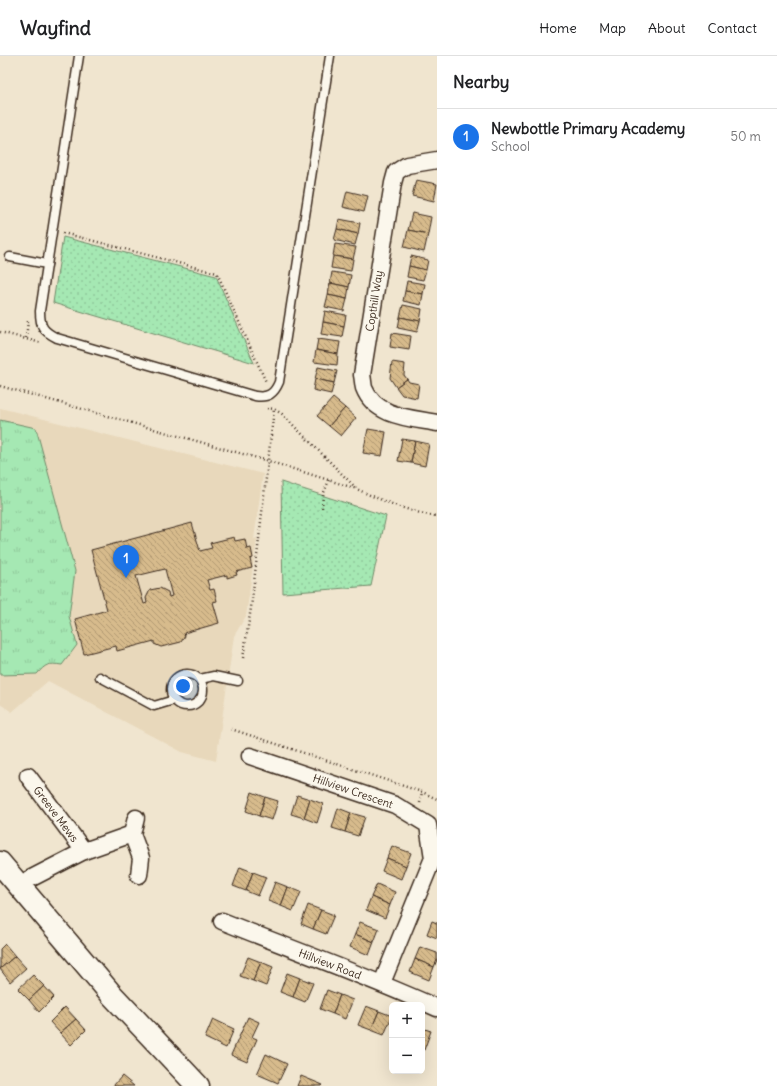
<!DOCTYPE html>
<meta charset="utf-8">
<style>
:root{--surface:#fff;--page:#f2f2f2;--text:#202124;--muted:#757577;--line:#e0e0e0;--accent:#1a73e8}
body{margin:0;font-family:Delius,sans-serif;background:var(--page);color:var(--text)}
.controls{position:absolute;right:12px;bottom:12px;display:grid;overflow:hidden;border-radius:6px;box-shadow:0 4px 16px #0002}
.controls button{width:36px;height:36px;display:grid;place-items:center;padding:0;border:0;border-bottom:1px solid var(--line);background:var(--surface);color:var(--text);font:20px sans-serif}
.you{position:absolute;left:183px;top:630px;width:14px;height:14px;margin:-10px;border:3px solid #fff;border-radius:50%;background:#1a73e8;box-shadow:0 0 0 6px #1a73e833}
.badge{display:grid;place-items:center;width:26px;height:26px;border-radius:50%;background:var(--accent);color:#fff;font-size:13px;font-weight:700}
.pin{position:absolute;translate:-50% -33px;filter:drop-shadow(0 1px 2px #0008)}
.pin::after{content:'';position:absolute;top:21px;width:14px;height:12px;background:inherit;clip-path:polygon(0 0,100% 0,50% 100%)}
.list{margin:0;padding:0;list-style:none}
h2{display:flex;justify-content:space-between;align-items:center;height:52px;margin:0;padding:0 16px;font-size:17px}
h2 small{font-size:13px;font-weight:400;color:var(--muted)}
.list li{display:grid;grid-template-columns:26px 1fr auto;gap:12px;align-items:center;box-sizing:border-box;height:56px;padding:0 16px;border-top:1px solid var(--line)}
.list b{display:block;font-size:15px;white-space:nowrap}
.list p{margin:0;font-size:13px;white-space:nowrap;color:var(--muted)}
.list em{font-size:13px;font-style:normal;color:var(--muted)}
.map{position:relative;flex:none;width:437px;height:1030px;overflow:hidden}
header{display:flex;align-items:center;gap:24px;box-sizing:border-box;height:56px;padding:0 20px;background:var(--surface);border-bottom:1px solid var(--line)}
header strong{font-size:19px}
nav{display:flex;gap:22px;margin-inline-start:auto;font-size:14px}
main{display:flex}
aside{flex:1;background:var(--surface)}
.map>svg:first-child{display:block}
.built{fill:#e8d8bb}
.grass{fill:url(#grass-tufts);stroke:#708968}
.park{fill:url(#park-dots);stroke:#708968}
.building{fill:url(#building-back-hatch);stroke:#3b2a1e;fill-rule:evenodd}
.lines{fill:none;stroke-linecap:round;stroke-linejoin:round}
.service-casing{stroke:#3b2a1e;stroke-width:11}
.minor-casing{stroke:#3b2a1e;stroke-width:19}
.primary-casing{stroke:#3b2a1e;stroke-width:25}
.path{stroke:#3b2a1e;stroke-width:2.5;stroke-dasharray:1 3;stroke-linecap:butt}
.service{stroke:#fbf7ec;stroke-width:8}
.minor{stroke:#fbf7ec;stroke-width:16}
.primary{stroke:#fbf7ec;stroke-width:22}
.labels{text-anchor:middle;stroke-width:3.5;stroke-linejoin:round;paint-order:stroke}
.street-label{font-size:11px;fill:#3b2a1e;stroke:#fbf7ec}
</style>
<header>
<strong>Wayfind</strong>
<nav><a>Home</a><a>Map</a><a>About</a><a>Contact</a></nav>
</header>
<main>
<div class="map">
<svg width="437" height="1030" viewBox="0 0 437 1030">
<defs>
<pattern id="grass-tufts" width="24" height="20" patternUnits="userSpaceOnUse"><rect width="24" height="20" fill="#a5e8b3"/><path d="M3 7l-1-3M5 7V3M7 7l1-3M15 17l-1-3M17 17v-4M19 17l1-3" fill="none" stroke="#8fc79a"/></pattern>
<pattern id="park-dots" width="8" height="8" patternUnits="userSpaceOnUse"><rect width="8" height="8" fill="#a5e8b3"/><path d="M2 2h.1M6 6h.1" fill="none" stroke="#8fc79a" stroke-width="1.8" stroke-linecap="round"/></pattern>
<pattern id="building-back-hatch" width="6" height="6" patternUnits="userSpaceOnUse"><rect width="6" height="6" fill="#d7bb8c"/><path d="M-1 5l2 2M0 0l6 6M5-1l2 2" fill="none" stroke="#b09872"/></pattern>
</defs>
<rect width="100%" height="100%" fill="#f0e5cf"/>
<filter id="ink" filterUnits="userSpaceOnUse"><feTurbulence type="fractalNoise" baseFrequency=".025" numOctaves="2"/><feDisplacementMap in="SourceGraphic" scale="8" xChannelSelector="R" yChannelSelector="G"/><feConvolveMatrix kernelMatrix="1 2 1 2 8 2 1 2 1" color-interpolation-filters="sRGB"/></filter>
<g filter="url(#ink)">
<path class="built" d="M0,352L263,418L254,483L257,482L246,560L234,580L216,705L182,696L48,625L12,656L0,648Z"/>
<path class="grass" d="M0,364L36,372L75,515L69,560L77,589L62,609C48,607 46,608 37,618L0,619Z"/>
<g class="park">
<path d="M63,181L216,220L254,307L53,247Z"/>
<path d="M281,426L386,460L371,530L283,537Z"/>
</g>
<g class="building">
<path d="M416,124L437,128L434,145L412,140Z"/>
<path d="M347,135L368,140L364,156L343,151Z"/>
<path d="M412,157L431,161L428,178L408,174Z"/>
<path d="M339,163L360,167L358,178L337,173Z"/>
<path d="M337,173L358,178L355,189L334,184Z"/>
<path d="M408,174L428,178L424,196L404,191Z"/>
<path d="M335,188L356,191L353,203L333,200Z"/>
<path d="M333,200L353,203L351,215L331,212Z"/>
<path d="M411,200L428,204L426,214L409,210Z"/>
<path d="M409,210L426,214L423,224L407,221Z"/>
<path d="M332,216L351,219L349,231L330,227Z"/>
<path d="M407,225L425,228L423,238L405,235Z"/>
<path d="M330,227L349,231L347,243L328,239Z"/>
<path d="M405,235L423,238L421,249L403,245Z"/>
<path d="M328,239L347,243L344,255L325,251Z"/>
<path d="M403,249L422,253L420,265L400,261Z"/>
<path d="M325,255L346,259L344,270L323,266Z"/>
<path d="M400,261L420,265L417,276L398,272Z"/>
<path d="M323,266L344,270L342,281L321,278Z"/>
<path d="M392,277L411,280L409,294L390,291Z"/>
<path d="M318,283L340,286L338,298L316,294Z"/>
<path d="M316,294L338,298L337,309L314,306Z"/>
<path d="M392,306L405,308L404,319L407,323L396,331L390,322Z"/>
<path d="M318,311L337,315L334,327L315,323Z"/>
<path d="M315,323L334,327L331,338L313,334Z"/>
<path d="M407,323L409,326L419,328L417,342L402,339L396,331Z"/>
<path d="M333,342L345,352L329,370L317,360Z"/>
<path d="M345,352L356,362L341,380L329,370Z"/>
<path d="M368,373L386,376L382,400L363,397Z"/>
<path d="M402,383L415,385L411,407L398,405Z"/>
<path d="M415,385L429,388L425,410L411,407Z"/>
<path d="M192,467L200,495L212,492L210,487L234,481L235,485L245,483L247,493L251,492L253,502L250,503L252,512L236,516L237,519L227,522V519L207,524L210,534L214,533L217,545L213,546L219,567L184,577L185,580L181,586L161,591L154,588V585L117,595L116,590L84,598L75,563L107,554L91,494ZM165,513L172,540L169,541L168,536L160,532L150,534L146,542L147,547L144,548L136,520Z"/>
<path d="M252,736L265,741L259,760L246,755Z"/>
<path d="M297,739L310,743L304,762L291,758Z"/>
<path d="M265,741L278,745L272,764L259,760Z"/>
<path d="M310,743L323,748L317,767L304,762Z"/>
<path d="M338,752L351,757L345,776L332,772Z"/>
<path d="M351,757L365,761L358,780L345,776Z"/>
<path d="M392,790L411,797L406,810L387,802Z"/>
<path d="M387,802L406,810L401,823L382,815Z"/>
<path d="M240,811L253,816L246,835L233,830Z"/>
<path d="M253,816L266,821L258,840L246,835Z"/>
<path d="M275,826L288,831L281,850L268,845Z"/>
<path d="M377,828L395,836L390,849L371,841Z"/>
<path d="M288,831L301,836L293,855L281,850Z"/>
<path d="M371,841L390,849L385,862L366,854Z"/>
<path d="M308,849L321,854L313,873L301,868Z"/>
<path d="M321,854L334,859L326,878L313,873Z"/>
<path d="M432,865L437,867V882L427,878Z"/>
<path d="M360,866L379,873L374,886L355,878Z"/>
<path d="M355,878L374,886L369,899L350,891Z"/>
<path d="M5,888L15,900L0,913V893Z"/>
<path d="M420,891L437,897V904L434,911L415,903Z"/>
<path d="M15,900L26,912L10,926L0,913Z"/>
<path d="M248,901L261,906L253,925L240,920Z"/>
<path d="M415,903L434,911L429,924L410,916Z"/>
<path d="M261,906L273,911L266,930L253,925Z"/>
<path d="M287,917L300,922L293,941L280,936Z"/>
<path d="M33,919L44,930L29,944L18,933Z"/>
<path d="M300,922L313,927L305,946L293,941Z"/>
<path d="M44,930L54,941L39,956L29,944Z"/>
<path d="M327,934L340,939L333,958L320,953Z"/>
<path d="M340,939L353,944L345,963L333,958Z"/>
<path d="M366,950L379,955L371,974L358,969Z"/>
<path d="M65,951L76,963L60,977L50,966Z"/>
<path d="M379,955L392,960L384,979L371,974Z"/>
<path d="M248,961L259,966L252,981L257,983L247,1006L231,999Z"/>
<path d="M76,963L86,974L71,989L60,977Z"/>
<path d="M213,963L234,973L226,992L205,982Z"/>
<path d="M422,972L431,975L424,994H422Z"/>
<path d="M266,998L287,1008L278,1027L257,1018Z"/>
<path d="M122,1020L134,1030H113Z"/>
<path d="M301,1020L323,1029L322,1030H297Z"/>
</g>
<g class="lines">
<g class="service-casing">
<g id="service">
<path d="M79,0L40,255C40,271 43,275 57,282L255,340C268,342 274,338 279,326L330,0"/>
<path d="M10,201L47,208"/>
<circle cx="187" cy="634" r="16"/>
<path d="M100,621L154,650L174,644"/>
<path d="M200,623L214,620L238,625"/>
</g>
</g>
<g class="minor-casing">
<g id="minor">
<path d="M437,104L407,109L396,116L393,127L362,319C363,323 363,328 364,332C375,361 411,362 437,367"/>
<path d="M250,700L395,749L428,769L433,802L382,927"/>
<path d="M28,720L84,795"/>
<path d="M136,762L132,778L141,802L139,819"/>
<path d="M18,829L84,795L132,778"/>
<path d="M222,865C294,894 367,920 437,952"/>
</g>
</g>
<g class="primary-casing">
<path id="primary" d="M0,807L112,939L198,1030"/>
</g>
<g class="path">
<path d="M63,177L217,217L266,326"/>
<path d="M0,276L41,287"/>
<path d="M26,282L28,265"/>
<path d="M0,330L268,405L357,433"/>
<path d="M267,352L274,353L282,358L357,433C377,443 415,458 437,460"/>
<path d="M322,452L323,439L329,424"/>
<path d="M243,602L251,552L274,353"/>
<path d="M231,673L422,736L437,743"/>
<path d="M420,747L422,736"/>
</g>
<use href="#service" class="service"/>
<use href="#minor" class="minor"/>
<use href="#primary" class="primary"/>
</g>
</g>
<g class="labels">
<g class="street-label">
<text transform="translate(374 245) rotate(-81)" y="4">Copthill Way</text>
<text transform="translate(353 735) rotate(19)" y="4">Hillview Crescent</text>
<text transform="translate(56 758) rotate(53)" y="4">Greeve Mews</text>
<text transform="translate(330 908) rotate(21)" y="4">Hillview Road</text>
</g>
</g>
</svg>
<div class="controls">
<button>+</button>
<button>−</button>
</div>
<div class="you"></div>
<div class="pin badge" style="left:126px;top:522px">1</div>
</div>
<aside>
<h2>Nearby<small></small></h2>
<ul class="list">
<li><span class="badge">1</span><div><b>Newbottle Primary Academy</b><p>School</p></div><em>50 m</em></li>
</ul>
</aside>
</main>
